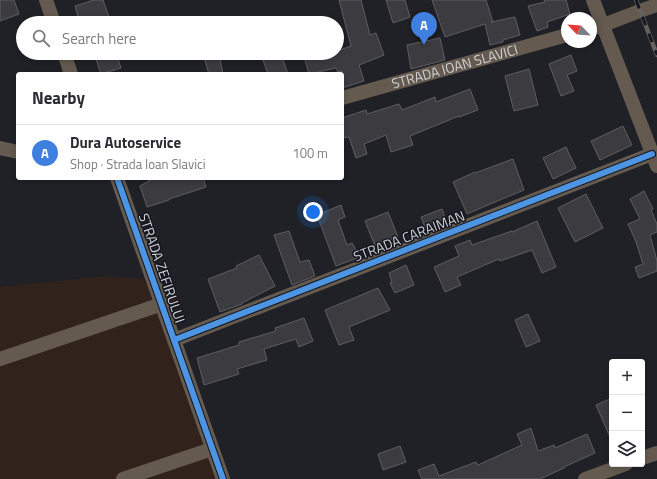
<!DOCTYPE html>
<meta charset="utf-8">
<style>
:root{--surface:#fff;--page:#f2f2f3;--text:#2b2b33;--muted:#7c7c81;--line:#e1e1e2;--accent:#929499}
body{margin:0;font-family:"Titillium Web",sans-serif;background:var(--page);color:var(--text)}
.controls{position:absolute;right:12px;bottom:12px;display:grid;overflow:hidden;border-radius:4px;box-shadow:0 2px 6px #0003}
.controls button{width:36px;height:36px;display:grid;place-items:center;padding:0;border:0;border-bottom:1px solid var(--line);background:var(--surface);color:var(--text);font:20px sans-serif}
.compass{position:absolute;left:561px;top:12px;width:36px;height:36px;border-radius:50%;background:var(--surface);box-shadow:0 2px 6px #0003;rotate:295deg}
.you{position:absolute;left:313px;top:212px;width:14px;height:14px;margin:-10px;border:3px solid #fff;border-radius:50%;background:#1a73e8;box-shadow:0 0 0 6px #1a73e833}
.badge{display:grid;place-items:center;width:26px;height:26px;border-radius:50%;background:var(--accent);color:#fff;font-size:13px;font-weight:700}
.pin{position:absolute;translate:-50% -33px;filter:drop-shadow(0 1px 2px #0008)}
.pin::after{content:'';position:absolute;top:21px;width:14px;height:12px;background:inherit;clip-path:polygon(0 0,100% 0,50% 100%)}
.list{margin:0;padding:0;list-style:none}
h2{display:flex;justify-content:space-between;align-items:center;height:52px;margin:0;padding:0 16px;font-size:17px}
h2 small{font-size:13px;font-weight:400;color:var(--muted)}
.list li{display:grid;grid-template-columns:26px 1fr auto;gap:12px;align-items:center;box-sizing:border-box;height:56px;padding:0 16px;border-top:1px solid var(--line)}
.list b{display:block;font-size:15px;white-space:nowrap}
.list p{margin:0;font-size:13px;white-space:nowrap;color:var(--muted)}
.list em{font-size:13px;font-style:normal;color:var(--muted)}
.icon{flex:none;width:22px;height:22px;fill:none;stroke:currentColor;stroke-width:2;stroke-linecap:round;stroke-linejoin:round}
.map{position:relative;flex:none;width:657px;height:479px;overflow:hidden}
.search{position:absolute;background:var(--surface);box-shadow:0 2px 6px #0003;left:16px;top:16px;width:328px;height:44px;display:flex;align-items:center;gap:10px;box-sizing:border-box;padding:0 14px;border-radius:22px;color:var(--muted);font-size:15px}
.panel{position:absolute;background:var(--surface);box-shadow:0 2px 6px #0003;left:16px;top:72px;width:328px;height:108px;border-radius:4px}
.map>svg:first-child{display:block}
.industrial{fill:#31231c}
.building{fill:#3c3c40;stroke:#5e5d61}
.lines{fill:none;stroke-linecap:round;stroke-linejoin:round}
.minor{stroke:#645a4f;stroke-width:14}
.rail-casing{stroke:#64605d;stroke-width:4.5}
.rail{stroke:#14171f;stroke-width:3;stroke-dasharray:9;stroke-linecap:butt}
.cycleway-casing{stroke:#14171f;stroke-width:8}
.cycleway{stroke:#4d94e3;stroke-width:6}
.labels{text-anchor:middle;stroke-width:3;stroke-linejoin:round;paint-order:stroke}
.street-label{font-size:14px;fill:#d0d2d7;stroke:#14171f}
</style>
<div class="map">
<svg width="657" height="479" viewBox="0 0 657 479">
<rect width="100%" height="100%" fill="#202126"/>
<path class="industrial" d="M106,276L142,279L170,295L186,300L162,304L223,479H0V287Z"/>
<g class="building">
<path d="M0,0H14L19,14L0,21Z"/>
<path d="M94,0H103L111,23H80L75,6Z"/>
<path d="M339,0H361L370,35L376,33L384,55L359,65L364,81L342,88V71L338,72L336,68L309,74L303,53H337V51L351,46Z"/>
<path d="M386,0H405L410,17L393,23Z"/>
<path d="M432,0H486L493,22H491L515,17L520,35L503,40V42L490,45L485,24L445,37Z"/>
<path d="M544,0H566L570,14L547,22L548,27L537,31L528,6L545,2Z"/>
<path d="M440,38L445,60L411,69L407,45Z"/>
<path d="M94,53H116L121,68L101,74Z"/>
<path d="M219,54L223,74H209L204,58Z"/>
<path d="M281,54L288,74H268L263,60Z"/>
<path d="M571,55L577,71L567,75L574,91L561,96L549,64Z"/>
<path d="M529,69L538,105L514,111L505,76Z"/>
<path d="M470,89L478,110L459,117V116L410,136L413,145L391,152L386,135L364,144L367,154L356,158L349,137L342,138V118L366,110L367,114L399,104L402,110L435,97L436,102Z"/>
<path d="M623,126L632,145L600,160L591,141Z"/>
<path d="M566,147L576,168L553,179L543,158Z"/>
<path d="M513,159L524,190L495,202L467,214L453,182L475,172V173Z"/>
<path d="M154,178H203L206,187L169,199V200L147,207L140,186Z"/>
<path d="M644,191L653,209L651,210L657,224V232L650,235L657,261V271L639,278L635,267L643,264L636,242L628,224L640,219L630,199Z"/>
<path d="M586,194L603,228L575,242L558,208Z"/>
<path d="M341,205L345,217L338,220L347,245L352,243L360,257L336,266L317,215Z"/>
<path d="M442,209L447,223L426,230L421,217Z"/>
<path d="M388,212L398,237L375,246L365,221Z"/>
<path d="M537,221L556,267L542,273L532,250L500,261L499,259L457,277L461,285L445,292L434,267L459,256L455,246L470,240L472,245L512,231V232Z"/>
<path d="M289,231L300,262L309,260L315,276L292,285L274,235Z"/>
<path d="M259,255L275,286L242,303V304L220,312L208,279L237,268L236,266Z"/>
<path d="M406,265L414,285L395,293L390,283L392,282L389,273Z"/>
<path d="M378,288L390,310L349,327L354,340L339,345L325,310Z"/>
<path d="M528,314L540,341L526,347L515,320Z"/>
<path d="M304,318L313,341L299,347L296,339L264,349L267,360L237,369L239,374L204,385L197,358L239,345V342L276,331L275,328Z"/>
<path d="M612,398V442L596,405Z"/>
<path d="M531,428L538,451L554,445L555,448L587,434L595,453L564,467V468L540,479H422L418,470L434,464L439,476L476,462L478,465L522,445L517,434Z"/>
<path d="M400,446L406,462L383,470L378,454Z"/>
</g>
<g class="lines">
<g class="minor">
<path d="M46,0L54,23"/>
<path d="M593,0L657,166"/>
<path d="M591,29C614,22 635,12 657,5"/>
<path d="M64,53L71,74"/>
<path id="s1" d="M342,98L567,35"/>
<path d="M0,148L18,152"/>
<path d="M117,178L223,479"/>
<path d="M174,340L652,154"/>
<path d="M0,359L162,304"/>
<path d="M642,458L657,453"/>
<path d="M123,479L212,449"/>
<path d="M585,479L626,464"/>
</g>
<g class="rail-casing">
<path id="rail" d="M636,0L657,55"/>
</g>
<use href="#rail" class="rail"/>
<g class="cycleway-casing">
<g id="cycleway">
<path d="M117,178L223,479"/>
<path d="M174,340L652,154"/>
</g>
</g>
<use href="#cycleway" class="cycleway"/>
</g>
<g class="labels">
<g class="street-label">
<text dy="5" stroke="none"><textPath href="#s1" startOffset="117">STRADA IOAN SLAVICI</textPath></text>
<text transform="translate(409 236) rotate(-21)" y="5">STRADA CARAIMAN</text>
<text transform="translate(162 268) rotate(71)" y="5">STRADA ZEFIRULUI</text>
</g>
</g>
</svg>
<div class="controls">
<button>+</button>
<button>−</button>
<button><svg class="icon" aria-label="layers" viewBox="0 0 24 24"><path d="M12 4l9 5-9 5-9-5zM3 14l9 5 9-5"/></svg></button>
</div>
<svg class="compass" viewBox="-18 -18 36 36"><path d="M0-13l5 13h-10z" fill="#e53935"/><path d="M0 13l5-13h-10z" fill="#7c7c81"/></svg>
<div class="you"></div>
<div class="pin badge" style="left:424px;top:45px;background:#3f7fe0">A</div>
<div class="search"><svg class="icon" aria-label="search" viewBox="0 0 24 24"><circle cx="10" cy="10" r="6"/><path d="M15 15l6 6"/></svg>Search here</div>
<section class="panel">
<h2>Nearby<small></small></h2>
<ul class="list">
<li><span class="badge" style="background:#3f7fe0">A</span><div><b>Dura Autoservice</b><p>Shop · Strada Ioan Slavici</p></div><em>100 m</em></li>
</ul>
</section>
</div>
